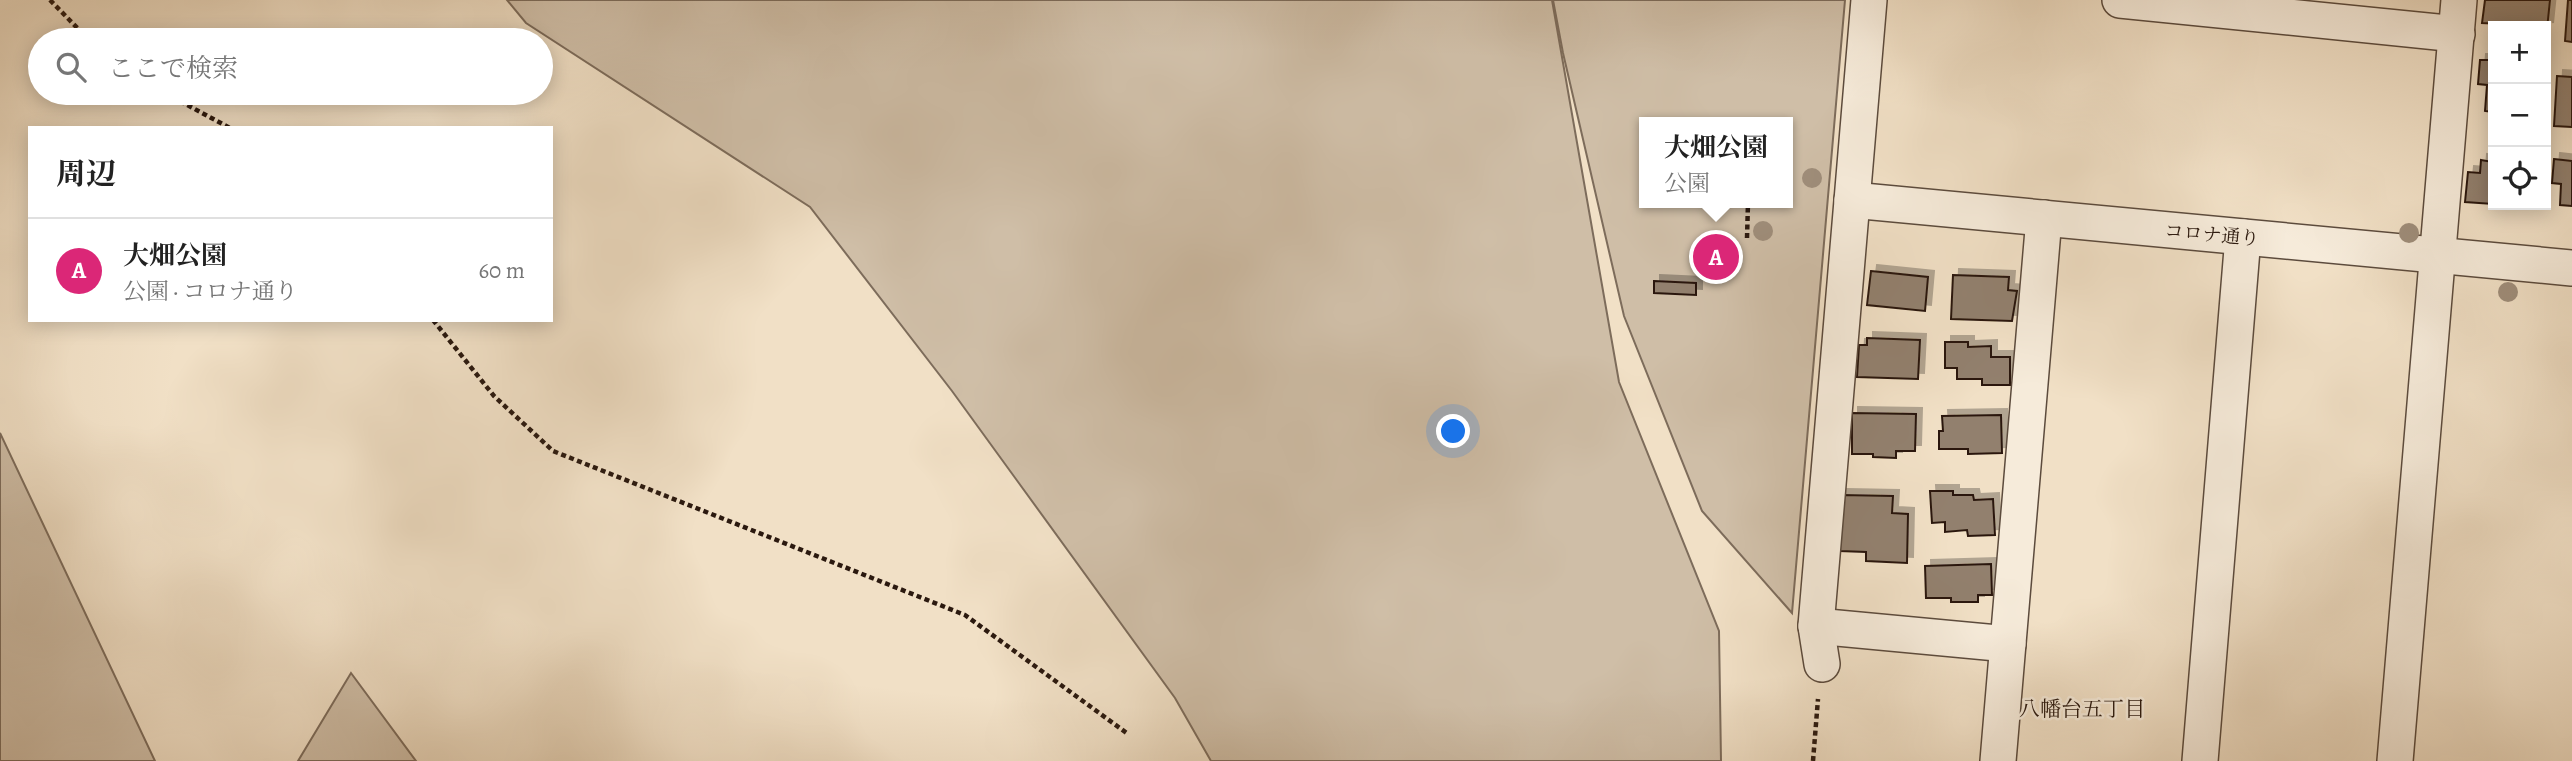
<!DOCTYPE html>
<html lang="ja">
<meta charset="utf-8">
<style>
:root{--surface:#fff;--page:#f2f2f2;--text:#222;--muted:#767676;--line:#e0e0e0;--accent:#db2777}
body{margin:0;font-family:Alegreya,"Noto Serif JP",serif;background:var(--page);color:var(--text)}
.controls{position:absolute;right:21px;top:21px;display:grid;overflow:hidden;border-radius:0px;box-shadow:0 4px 18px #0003}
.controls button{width:63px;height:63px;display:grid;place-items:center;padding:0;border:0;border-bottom:2px solid var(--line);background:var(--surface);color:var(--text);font:35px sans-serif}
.you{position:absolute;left:1454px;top:432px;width:24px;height:24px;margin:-18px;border:5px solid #fff;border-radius:50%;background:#1a73e8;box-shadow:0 0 0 10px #1a73e833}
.badge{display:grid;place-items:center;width:46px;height:46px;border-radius:50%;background:var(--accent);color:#fff;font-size:23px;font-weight:700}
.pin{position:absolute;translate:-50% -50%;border:4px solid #fff;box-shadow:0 2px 7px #0006}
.popup{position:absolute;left:1639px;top:117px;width:154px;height:91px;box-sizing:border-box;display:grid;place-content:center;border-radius:0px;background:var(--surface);filter:drop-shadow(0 2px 5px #0005);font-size:23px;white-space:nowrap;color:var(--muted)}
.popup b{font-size:26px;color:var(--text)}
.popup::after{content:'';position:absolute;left:50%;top:100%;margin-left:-14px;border:14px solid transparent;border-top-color:var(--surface)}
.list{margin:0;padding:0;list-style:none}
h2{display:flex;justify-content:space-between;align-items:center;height:91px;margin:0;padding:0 28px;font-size:30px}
h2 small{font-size:23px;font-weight:400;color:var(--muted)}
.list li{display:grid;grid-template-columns:46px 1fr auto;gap:21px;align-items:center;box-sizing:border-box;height:105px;padding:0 28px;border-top:2px solid var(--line)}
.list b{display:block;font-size:26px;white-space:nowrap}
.list p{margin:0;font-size:23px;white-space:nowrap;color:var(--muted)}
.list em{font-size:23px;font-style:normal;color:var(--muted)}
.icon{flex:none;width:38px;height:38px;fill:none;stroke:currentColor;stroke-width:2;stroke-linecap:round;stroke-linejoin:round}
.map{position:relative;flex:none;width:2572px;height:761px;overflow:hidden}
.search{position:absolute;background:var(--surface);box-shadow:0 4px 18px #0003;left:28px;top:28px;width:525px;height:77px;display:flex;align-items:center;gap:18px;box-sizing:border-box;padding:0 24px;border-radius:38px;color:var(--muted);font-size:26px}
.panel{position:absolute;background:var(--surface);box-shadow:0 4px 18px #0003;left:28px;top:126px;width:525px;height:196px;border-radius:0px}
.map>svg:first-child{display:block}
.green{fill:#cfbea7;stroke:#7d6c5b;stroke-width:2;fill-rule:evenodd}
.building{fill:#92806e;stroke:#2b190f;stroke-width:2;filter:url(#shadow)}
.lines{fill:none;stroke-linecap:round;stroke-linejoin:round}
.street-casing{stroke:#5c4b3d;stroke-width:38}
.path{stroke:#2b190f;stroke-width:4.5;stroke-dasharray:5 3.5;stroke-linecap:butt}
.street{stroke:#f6ebda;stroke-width:35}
.tree{fill:#9f8e7b}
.labels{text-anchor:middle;stroke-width:5;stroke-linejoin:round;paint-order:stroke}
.street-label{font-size:19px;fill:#2b190f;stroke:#f6ebda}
.neighbourhood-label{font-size:21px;fill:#2b190f;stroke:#f6ebda}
</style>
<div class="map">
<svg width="2572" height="761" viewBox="0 0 2572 761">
<defs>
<filter id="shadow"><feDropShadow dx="6" dy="-6" stdDeviation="0" flood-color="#0004"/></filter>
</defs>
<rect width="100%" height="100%" fill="#f1e0c6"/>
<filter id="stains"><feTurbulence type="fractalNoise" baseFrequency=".00286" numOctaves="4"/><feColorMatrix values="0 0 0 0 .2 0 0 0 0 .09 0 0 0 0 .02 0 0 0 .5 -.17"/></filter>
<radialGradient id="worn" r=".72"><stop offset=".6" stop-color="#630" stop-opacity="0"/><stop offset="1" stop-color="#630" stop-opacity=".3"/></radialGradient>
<g class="green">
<path d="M507,0H1552L1619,382L1719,631L1721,761H1211L1175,698L952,391L810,207L526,23Z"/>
<path d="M1553,0H1845L1792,613L1702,511L1624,316L1563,53ZM1644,122H1788V203H1644Z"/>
<path d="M0,433L155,761H0Z"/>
<path d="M351,673L416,761H298Z"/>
</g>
<g class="building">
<path d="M2485,0H2550L2547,29L2546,26L2482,23Z"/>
<path d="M2568,0H2572V42L2565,41Z"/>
<path d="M2480,60H2493V112L2485,111L2487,85L2478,84Z"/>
<path d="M2557,76L2572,77V127L2554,126Z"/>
<path d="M2554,159L2572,161V206L2560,205L2561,184L2552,183Z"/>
<path d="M2481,160L2493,162V204L2465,202L2468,172L2480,173Z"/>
<path d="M1871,271L1928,277L1925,311L1867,305Z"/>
<path d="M1953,275L2009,277L2008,290L2017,291L2012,321L1951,319Z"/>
<path d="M1654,281L1696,283V295L1654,293Z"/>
<path d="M1867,338L1920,340L1918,379L1857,377L1859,345H1867Z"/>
<path d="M1945,342H1968V347L1991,346V357H2010V385H1982V379H1957V368H1945Z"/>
<path d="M1852,413L1916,414L1915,451H1896V458L1873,457V454H1852Z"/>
<path d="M2001,415L2002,453L1968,454V449H1939V431H1943L1942,416Z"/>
<path d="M1930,491H1953V495H1973L1974,500L1993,499L1995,535L1968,536L1967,530L1945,532V522L1932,523Z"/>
<path d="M1841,495L1893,496L1892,513L1908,514L1907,563L1866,561V552L1840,551Z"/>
<path d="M1991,564L1992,595H1978V602H1951V598H1926L1925,566Z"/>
</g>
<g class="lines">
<g class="street-casing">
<g id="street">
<path d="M2120,0L2457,34"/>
<path d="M1852,200L2572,268"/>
<path d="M1816,626L2008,644"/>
<path d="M1822,664L1816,626L1869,0"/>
<path d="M1998,761L2044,218"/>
<path d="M2200,761L2243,237"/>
<path d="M2395,761L2459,0"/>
</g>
</g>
<g class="path">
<path d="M50,0L89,40"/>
<path d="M165,93L230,128"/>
<path d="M1747,238L1748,203"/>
<path d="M433,320L494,396L553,451L965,615L1128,734"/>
<path d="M1813,761L1818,699"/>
</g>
<use href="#street" class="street"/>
</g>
<g class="tree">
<circle cx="1812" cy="178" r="10"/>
<circle cx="1763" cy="231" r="10"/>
<circle cx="2409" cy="233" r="10"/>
<circle cx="2508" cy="292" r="10"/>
</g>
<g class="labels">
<g class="street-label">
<text transform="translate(2212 234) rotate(5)" y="7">コロナ通り</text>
</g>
<g class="neighbourhood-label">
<text x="2082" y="716">八幡台五丁目</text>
</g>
</g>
<rect width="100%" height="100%" filter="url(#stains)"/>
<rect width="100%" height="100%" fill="url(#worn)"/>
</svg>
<div class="controls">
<button>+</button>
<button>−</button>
<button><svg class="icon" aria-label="locate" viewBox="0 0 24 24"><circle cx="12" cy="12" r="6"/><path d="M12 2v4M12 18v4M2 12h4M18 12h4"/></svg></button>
</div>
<div class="you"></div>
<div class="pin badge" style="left:1716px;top:257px">A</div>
<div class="popup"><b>大畑公園</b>公園</div>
<div class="search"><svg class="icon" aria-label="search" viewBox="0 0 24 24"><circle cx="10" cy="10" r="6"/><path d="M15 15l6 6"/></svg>ここで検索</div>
<section class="panel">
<h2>周辺<small></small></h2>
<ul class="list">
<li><span class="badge">A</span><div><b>大畑公園</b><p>公園 · コロナ通り</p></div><em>60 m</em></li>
</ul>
</section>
</div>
